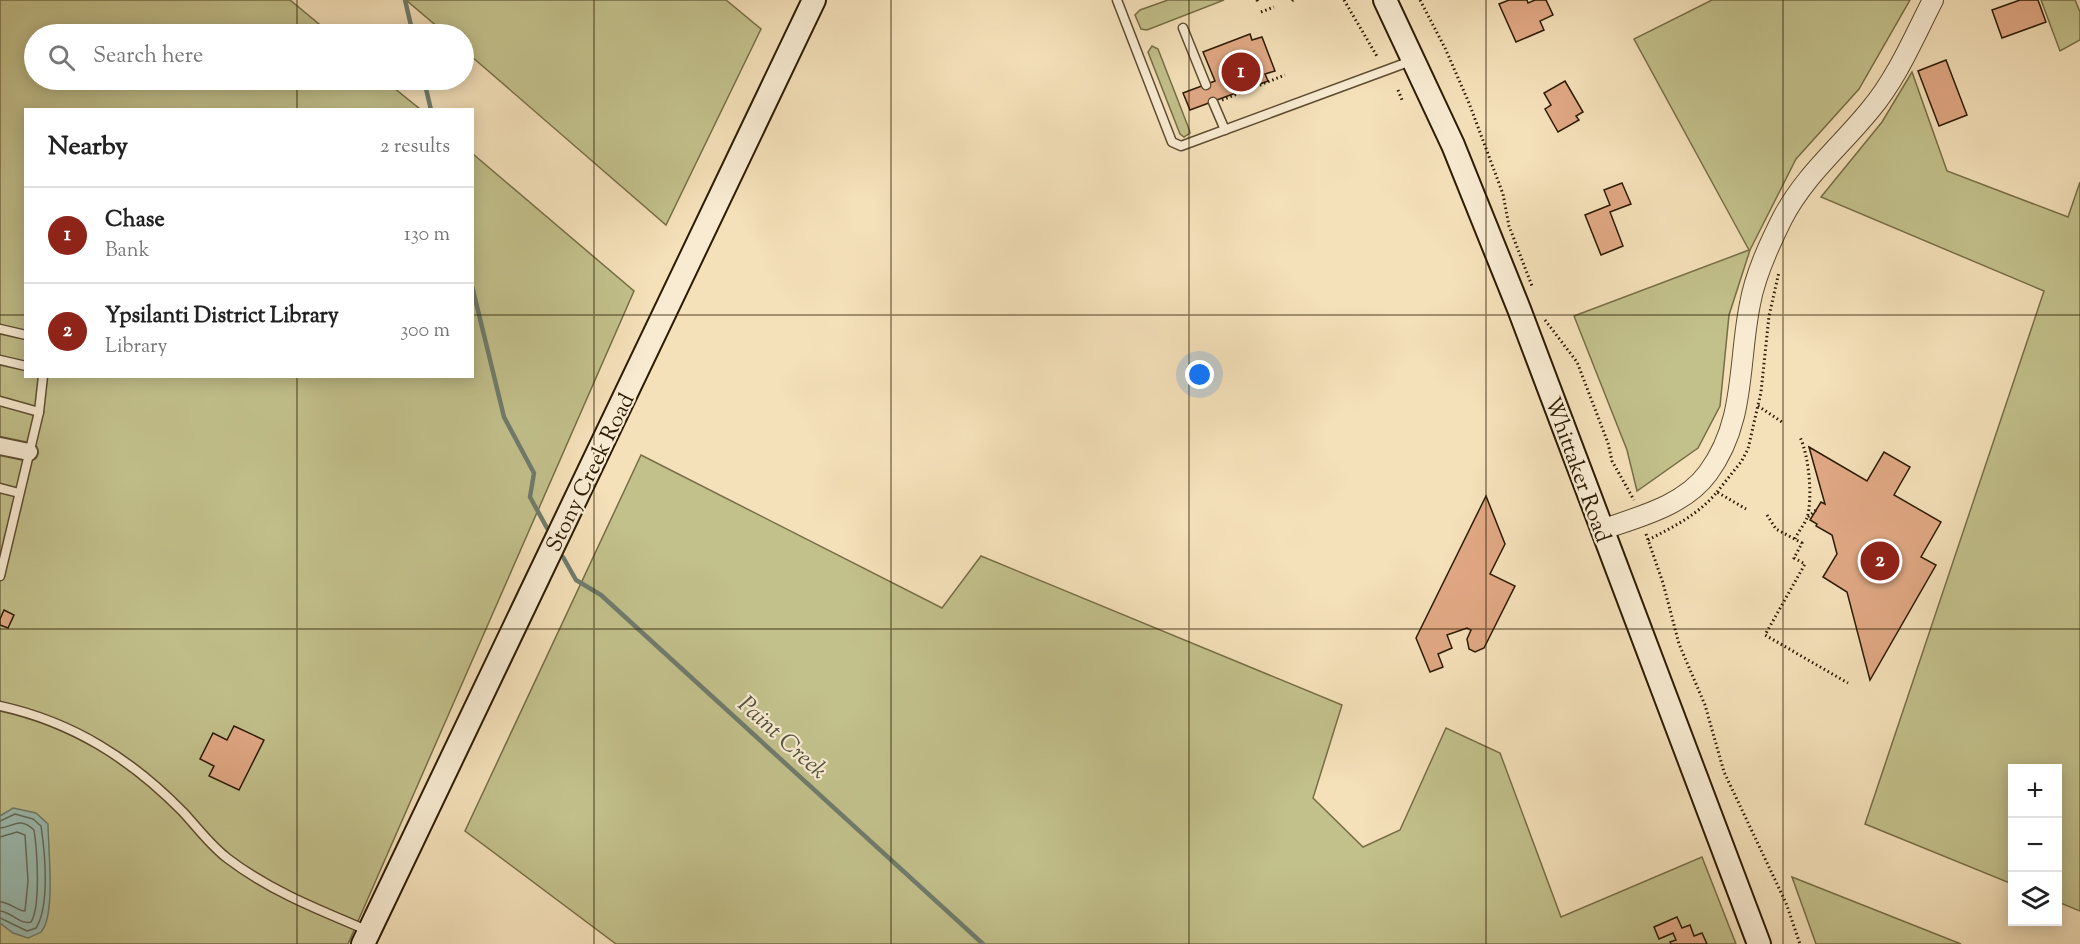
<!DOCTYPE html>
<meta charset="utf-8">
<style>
:root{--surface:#fff;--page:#f6f6f6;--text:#222;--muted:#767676;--line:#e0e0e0;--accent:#8f2418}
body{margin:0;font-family:"Sorts Mill Goudy",serif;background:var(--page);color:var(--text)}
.controls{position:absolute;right:18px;bottom:18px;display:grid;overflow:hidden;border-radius:0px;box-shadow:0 3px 15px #0003}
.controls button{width:54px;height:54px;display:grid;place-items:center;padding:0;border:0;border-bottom:2px solid var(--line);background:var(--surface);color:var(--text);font:30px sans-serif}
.you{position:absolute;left:1200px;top:375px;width:21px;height:21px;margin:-15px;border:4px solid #fff;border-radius:50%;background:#1a73e8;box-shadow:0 0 0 9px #1a73e833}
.badge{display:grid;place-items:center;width:39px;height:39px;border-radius:50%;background:var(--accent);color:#fff;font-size:20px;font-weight:700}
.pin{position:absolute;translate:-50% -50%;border:3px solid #fff;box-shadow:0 2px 6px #0006}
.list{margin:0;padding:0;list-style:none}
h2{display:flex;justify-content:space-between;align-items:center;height:78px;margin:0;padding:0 24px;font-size:26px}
h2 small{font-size:20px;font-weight:400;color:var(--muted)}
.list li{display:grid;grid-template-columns:39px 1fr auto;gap:18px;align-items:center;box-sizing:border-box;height:96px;padding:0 24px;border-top:2px solid var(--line)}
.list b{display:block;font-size:22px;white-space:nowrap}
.list p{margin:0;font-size:20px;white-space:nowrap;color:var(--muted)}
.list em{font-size:20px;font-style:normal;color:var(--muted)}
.icon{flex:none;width:33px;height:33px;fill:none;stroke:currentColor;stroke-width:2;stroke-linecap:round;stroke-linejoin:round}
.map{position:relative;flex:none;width:2080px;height:944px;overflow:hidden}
.search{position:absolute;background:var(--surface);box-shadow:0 3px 15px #0003;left:24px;top:24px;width:450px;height:66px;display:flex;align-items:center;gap:15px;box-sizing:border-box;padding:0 21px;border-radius:33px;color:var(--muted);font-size:22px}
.panel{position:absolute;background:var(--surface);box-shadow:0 3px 15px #0003;left:24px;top:108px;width:450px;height:270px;border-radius:0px}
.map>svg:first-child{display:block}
.green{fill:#c2c08b;stroke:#776e46;stroke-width:1.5}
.water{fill:#9cbdb2;stroke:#6f7c6c;stroke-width:1.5}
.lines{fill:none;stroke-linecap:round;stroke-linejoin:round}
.shore{stroke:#646c5a;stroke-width:1.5}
.stream{stroke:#6f7c6c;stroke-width:4.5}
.building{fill:#e0a884;stroke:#2c1b02;stroke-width:1.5}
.service-casing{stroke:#5e4c30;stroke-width:11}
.minor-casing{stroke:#5e4c30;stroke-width:20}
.tertiary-casing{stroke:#5e4c30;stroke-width:22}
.secondary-casing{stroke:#2c1b02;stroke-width:26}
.path{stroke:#2c1b02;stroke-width:3;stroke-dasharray:1.5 3;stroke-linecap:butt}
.service{stroke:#f8ebd2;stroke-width:8}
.minor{stroke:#f8ebd2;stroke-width:16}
.tertiary{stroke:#f8ebd2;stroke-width:20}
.secondary{stroke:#f8ebd2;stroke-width:22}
.grid{fill:none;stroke:#2c1b02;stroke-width:1.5;stroke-opacity:0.55}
.labels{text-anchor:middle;stroke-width:4.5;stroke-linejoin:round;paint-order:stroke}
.street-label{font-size:22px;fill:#2c1b02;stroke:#f8ebd2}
.water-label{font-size:24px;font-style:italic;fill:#535440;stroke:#f8ebd2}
</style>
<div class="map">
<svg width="2080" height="944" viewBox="0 0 2080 944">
<rect width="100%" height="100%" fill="#f4e0b9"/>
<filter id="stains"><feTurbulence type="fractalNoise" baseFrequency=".00333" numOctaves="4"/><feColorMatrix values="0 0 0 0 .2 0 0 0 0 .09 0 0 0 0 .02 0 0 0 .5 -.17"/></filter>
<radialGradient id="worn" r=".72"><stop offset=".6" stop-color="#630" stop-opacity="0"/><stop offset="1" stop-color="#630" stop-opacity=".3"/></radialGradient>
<g class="green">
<path d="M0,0H290L331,34H34V80H384L420,109L26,110V376H472L473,154L634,291L348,944H0Z"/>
<path d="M406,0H726L761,29L666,225L464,50V34H446Z"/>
<path d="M1168,0H1224L1147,30L1141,29L1135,15L1140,10Z"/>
<path d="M1712,0H1910L1859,89L1796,159L1750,250L1729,315L1720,406L1698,448L1637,491L1627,450L1574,316L1749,250L1634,39Z"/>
<path d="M2041,0H2075L2080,12V40L2060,51Z"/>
<path d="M1152,46L1158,49L1189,129L1190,133L1184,137L1180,134L1148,52Z"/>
<path d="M1912,72L1947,171L2068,217L2080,182V911L2058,902V768H2012V884L1865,824L2044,291L1821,197L1882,122Z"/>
<path d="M641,455L942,608L981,556L1342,705L1313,798L1363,847L1400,830L1446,728L1500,753L1561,917L1702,857L1736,944H616L465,831Z"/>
<path d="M1792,877L1961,944H1816Z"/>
</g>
<path class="water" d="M13,808L36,813L48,824C48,847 56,916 41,932C38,934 32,936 28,938L13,933L0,923V816Z"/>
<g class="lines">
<g class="shore">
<path d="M0,821L15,814L33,819L41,826C45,852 50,906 36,928L27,931L0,918"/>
<path d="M0,828C14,827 19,816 34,830C37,849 41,906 31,922C19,925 12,912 0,911"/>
<path d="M0,837L17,832L25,835L28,881L25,911C17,911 10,902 0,902"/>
</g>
<g class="stream">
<path d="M405,0L413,34"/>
<path d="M424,80L431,110"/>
<path d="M472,286L504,417L534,473L530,497L547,528"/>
<path d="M563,557L576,580L601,595L983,944"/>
</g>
</g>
<g class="building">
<path d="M1509,0H1527L1528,3L1535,0H1546L1553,15L1540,21L1544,30L1516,42L1499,4Z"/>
<path d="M2020,0H2038L2046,22L2002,38L1992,10Z"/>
<path d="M1250,34L1252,40L1262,37L1275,71L1265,74L1268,81L1190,110L1183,93L1215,81L1203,52Z"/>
<path d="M1946,60L1967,115L1939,126L1918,71Z"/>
<path d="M1565,81L1583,112L1576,116L1579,120L1558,132L1545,109L1551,105L1544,93Z"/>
<path d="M1622,183L1631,204L1610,212L1623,246L1601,255L1585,215L1610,205L1604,190Z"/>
<path d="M1809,447L1867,481L1884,452L1910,467L1894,495L1941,522L1921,557L1936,565L1870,680L1847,592L1823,577L1837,554L1832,535L1816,526L1817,524L1810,520L1821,502L1825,504Z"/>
<path d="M1486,496L1505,544L1490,574L1515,586L1484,648L1475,652L1469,649L1467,639L1471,630L1467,628L1447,635L1452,648L1438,654L1443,667L1430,672L1416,638Z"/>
<path d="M4,610L14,615L8,628L0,625V619Z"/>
<path d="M234,726L264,740L239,790L209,776L214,766L200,759L213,733L227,740Z"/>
<path d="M1677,917L1682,928L1690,925L1694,936L1702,933L1707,944H1671L1670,942L1676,940L1673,933L1659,939L1654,927Z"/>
</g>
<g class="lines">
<g class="service-casing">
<g id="service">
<path d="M1117,0L1172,142L1181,146L1411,61"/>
<path d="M1183,28L1206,85"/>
<path d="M1213,102L1225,130"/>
<path d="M0,329L26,335"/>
<path d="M0,360L26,366"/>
<path d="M0,401L39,412"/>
<path d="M0,488L19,493"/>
<path d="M0,576L39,412L43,376"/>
<path d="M0,706C73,722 131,759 183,812C197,827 210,845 227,858C270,891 319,910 369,931"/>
</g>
</g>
<g class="minor-casing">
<path id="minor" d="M0,446L29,452"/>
</g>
<g class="tertiary-casing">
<path id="tertiary" d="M1601,530C1638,517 1684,506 1708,473C1746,422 1738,362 1750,304C1755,275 1769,245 1782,219C1804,176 1840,147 1870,110C1897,78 1914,37 1933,0"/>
</g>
<g class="secondary-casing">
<g id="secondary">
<path d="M1385,0L1453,145L1519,309L1759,944"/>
<path d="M363,944L814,0"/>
</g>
</g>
<g class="path">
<path d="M1257,0L1258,4"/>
<path d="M1344,0L1378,58"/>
<path d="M1420,0L1445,48L1469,103L1503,194L1509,226L1532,286"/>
<path d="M1292,1L1293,0"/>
<path d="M1261,12L1274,7"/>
<path d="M1398,90L1402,100"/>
<path d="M1222,100L1285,75"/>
<path d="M1545,320L1577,362L1608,443L1612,461L1634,500"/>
<path d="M1758,406L1782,422"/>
<path d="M1717,492L1741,462L1748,449L1761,392L1769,316L1779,272"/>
<path d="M1767,515L1776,529L1802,543L1794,558L1805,564L1765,635L1848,683"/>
<path d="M1808,517L1817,509"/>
<path d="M1646,534L1663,583L1679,644L1705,705L1724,772L1786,903L1800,944"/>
<path d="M1795,539C1798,532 1804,525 1807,518C1813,498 1809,456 1800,437"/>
<path d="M1648,540C1673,527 1698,515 1717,492L1746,509"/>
</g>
<use href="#service" class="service"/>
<use href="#minor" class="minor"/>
<use href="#tertiary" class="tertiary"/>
<use href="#secondary" class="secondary"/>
</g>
<path class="grid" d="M297,0V34M594,0V944M891,0V944M1189,0V944M1486,0V944M1783,0V944M297,80V110M0,315H26M472,315H2080M297,376V944M0,629H2080"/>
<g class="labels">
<g class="street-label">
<text transform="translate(1579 469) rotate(70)" y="8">Whittaker Road</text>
<text transform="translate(589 472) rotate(-64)" y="8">Stony Creek Road</text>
</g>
<g class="water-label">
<text transform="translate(783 737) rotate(42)" y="8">Paint Creek</text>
</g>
</g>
<rect width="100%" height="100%" filter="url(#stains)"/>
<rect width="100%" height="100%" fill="url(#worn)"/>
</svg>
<div class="controls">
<button>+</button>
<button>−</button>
<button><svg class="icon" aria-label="layers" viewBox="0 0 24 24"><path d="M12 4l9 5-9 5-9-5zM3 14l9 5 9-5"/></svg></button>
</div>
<div class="you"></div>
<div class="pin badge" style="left:1241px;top:72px">1</div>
<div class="pin badge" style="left:1880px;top:561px">2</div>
<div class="search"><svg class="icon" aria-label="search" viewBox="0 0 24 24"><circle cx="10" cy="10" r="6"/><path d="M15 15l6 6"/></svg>Search here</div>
<section class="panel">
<h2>Nearby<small>2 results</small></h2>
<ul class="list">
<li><span class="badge">1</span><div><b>Chase</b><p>Bank</p></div><em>130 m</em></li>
<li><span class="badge">2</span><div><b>Ypsilanti District Library</b><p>Library</p></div><em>300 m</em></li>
</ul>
</section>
</div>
